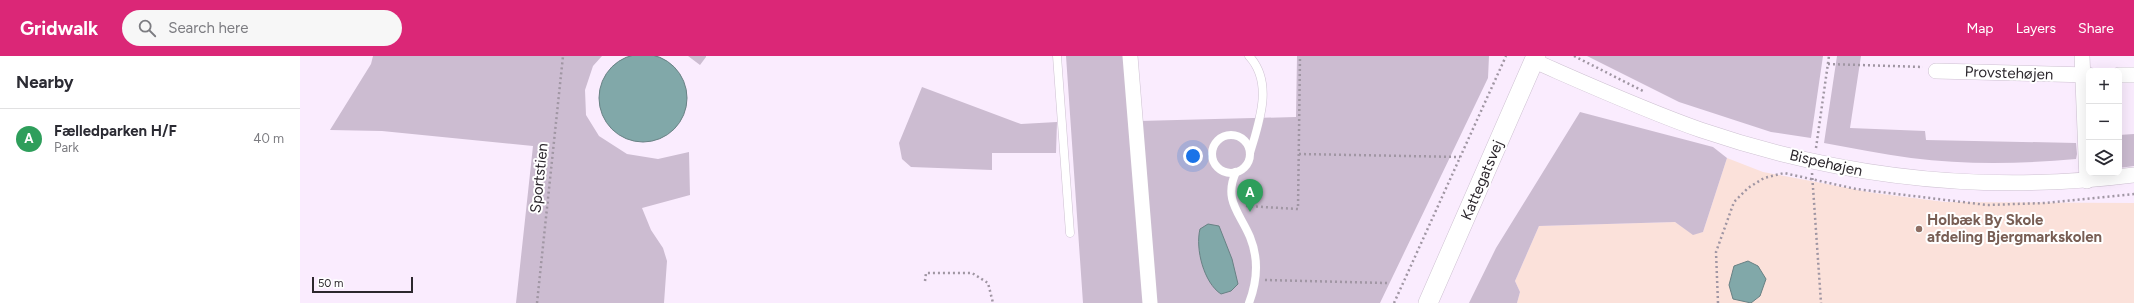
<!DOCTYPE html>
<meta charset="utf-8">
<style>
:root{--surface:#fff;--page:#f7f7f7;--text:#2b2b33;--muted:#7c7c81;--line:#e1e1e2;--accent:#db2777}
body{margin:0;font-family:Figtree,sans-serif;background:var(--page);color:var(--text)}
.controls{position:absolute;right:12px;top:12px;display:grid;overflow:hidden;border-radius:8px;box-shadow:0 4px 16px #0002}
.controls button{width:36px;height:36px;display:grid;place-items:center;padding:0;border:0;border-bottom:1px solid var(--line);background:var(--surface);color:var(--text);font:20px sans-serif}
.scale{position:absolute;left:12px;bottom:10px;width:101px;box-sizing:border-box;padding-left:4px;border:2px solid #2c272d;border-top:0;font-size:11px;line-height:14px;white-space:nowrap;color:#2c272d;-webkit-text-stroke:3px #fff;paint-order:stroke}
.you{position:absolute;left:893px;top:100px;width:14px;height:14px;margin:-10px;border:3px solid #fff;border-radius:50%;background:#1a73e8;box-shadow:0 0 0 6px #1a73e833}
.badge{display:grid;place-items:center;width:26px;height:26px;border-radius:50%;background:var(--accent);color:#fff;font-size:13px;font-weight:700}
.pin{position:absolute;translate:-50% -33px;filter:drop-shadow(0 1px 2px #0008)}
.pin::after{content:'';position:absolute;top:21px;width:14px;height:12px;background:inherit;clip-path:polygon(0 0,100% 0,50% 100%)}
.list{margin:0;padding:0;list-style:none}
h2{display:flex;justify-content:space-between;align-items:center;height:52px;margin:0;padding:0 16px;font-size:17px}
h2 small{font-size:13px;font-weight:400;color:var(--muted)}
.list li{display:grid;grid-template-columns:26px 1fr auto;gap:12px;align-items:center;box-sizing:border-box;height:60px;padding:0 16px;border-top:1px solid var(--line)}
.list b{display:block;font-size:15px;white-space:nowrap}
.list p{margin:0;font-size:13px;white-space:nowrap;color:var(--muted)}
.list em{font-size:13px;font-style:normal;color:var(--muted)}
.icon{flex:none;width:22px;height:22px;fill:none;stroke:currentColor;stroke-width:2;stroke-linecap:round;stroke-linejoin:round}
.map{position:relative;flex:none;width:1834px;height:247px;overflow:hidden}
header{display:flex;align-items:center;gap:24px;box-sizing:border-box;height:56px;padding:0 20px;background:var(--accent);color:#fff}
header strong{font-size:19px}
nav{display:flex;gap:22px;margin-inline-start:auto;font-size:14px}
.search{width:280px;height:36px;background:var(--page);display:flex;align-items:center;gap:10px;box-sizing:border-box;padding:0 14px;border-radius:22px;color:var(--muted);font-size:15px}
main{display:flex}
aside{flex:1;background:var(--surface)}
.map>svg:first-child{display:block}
.education{fill:#fbe1da}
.green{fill:#ccbcd1}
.water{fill:#81a8a9;stroke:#688184}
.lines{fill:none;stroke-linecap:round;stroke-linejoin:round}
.service-casing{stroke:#cdc0d1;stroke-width:9}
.minor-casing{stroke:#cdc0d1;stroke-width:16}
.tertiary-casing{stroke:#cdc0d1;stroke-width:20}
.path{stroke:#a096a3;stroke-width:2.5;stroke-dasharray:2 3;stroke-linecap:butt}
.service{stroke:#fff;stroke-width:8}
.minor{stroke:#fff;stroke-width:15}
.tertiary{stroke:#fff;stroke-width:19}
.education-dot{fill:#8d6e63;stroke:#fff;stroke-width:1.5}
.labels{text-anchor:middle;stroke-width:4;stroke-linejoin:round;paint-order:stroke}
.street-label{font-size:15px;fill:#2c272d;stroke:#fff}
.education-label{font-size:15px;font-weight:bold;fill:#785e54;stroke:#fff;text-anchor:start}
</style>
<header>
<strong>Gridwalk</strong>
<div class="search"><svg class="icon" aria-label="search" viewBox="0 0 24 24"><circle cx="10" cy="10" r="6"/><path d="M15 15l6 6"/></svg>Search here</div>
<nav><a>Map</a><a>Layers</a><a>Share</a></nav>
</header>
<main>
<aside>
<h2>Nearby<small></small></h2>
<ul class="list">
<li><span class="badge" style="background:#2e9e5b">A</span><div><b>Fælledparken H/F</b><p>Park</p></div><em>40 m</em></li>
</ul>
</aside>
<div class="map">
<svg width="1834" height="247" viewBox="0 0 1834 247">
<rect width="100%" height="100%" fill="#faecfe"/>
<path class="education" d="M1427,102L1463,116L1574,137L1645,146L1834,147V247H1217L1220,236L1215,225L1239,170L1375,166L1393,178L1403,176Z"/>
<g class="green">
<path d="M73,0H302L293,10L285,34L286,59L299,80L327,98L358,103L389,96L390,139L342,152L351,174L363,192L367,205L364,247H216L233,90L82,75L30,74L71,8Z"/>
<path d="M388,0H406V1L400,9Z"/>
<path d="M766,0H832L839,65L996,61L997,0H1189L1188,22L1080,247H783Z"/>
<path d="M1287,0H1523L1511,82L1471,76L1379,46Z"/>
<path d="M1537,0H1561L1550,72L1625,75L1626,84L1776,87L1777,98L1776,103C1721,108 1666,109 1611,102C1582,98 1553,92 1524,87Z"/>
<path d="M622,31L721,68L757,66L756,97H692V114L611,111L602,103L599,87Z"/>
<path d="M1280,56L1413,91L1427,102L1403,176L1393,179L1375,166L1239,170L1215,225L1220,236L1217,247H1169L1196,192Z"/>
<path d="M1834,78V110L1819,112V79Z"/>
</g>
<g class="water">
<circle cx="343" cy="42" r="44"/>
<path d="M908,168L919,170L932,203L938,228L931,235L921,238C904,227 895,193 900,173Z"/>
<path d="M1448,205L1458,210L1466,223L1460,240L1451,247L1433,243L1429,229L1434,210Z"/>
</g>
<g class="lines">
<g class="service-casing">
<g id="service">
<path d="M757,0L770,177"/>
<path d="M949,0C974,27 959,66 950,97"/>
<circle cx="931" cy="98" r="19"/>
<path d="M936,116C923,144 940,157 950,181C959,203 957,226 949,247"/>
</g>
</g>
<g class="minor-casing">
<g id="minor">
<path d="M830,0L850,247"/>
<path d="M1782,0L1787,125"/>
<path d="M1234,5C1289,29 1344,54 1401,74C1542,122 1686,138 1834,119"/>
<path d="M1636,15L1789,19"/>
<path d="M1819,19H1834"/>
</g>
</g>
<g class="tertiary-casing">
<path id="tertiary" d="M1128,247L1236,0"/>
</g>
<g class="path">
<path d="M1274,0L1343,35"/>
<path d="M1528,8L1623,11"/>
<path d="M1516,92L1529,0"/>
<path d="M999,98L1160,101"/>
<path d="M1512,117L1521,247"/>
<path d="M946,150L998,153L1000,0"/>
<path d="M965,224L1087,227"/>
<path d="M625,225L626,217H672L688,227L693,247"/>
<path d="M237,247L263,0"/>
<path d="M1094,247L1206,0"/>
<path d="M1418,247L1416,196L1434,146L1448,132L1464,122L1484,117L1556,133L1687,149L1745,147L1834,138"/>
</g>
<use href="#service" class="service"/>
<use href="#minor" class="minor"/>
<use href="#tertiary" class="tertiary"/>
</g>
<circle class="education-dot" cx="1619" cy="173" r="4"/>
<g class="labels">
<g class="street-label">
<text transform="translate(1709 17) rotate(2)" y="5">Provstehøjen</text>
<text transform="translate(1526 107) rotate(13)" y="5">Bispehøjen</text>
<text transform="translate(239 122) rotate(-84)" y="5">Sportstien</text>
<text transform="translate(1182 124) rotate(-67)" y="5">Kattegatsvej</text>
</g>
<g class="education-label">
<text x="1627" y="169">Holbæk By Skole<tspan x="1627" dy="17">afdeling Bjergmarkskolen</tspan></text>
</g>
</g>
</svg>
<div class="controls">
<button>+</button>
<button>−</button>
<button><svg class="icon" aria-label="layers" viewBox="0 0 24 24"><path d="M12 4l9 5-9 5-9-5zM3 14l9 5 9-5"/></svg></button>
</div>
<div class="scale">50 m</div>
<div class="you"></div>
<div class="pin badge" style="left:950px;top:156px;background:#2e9e5b">A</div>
</div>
</main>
